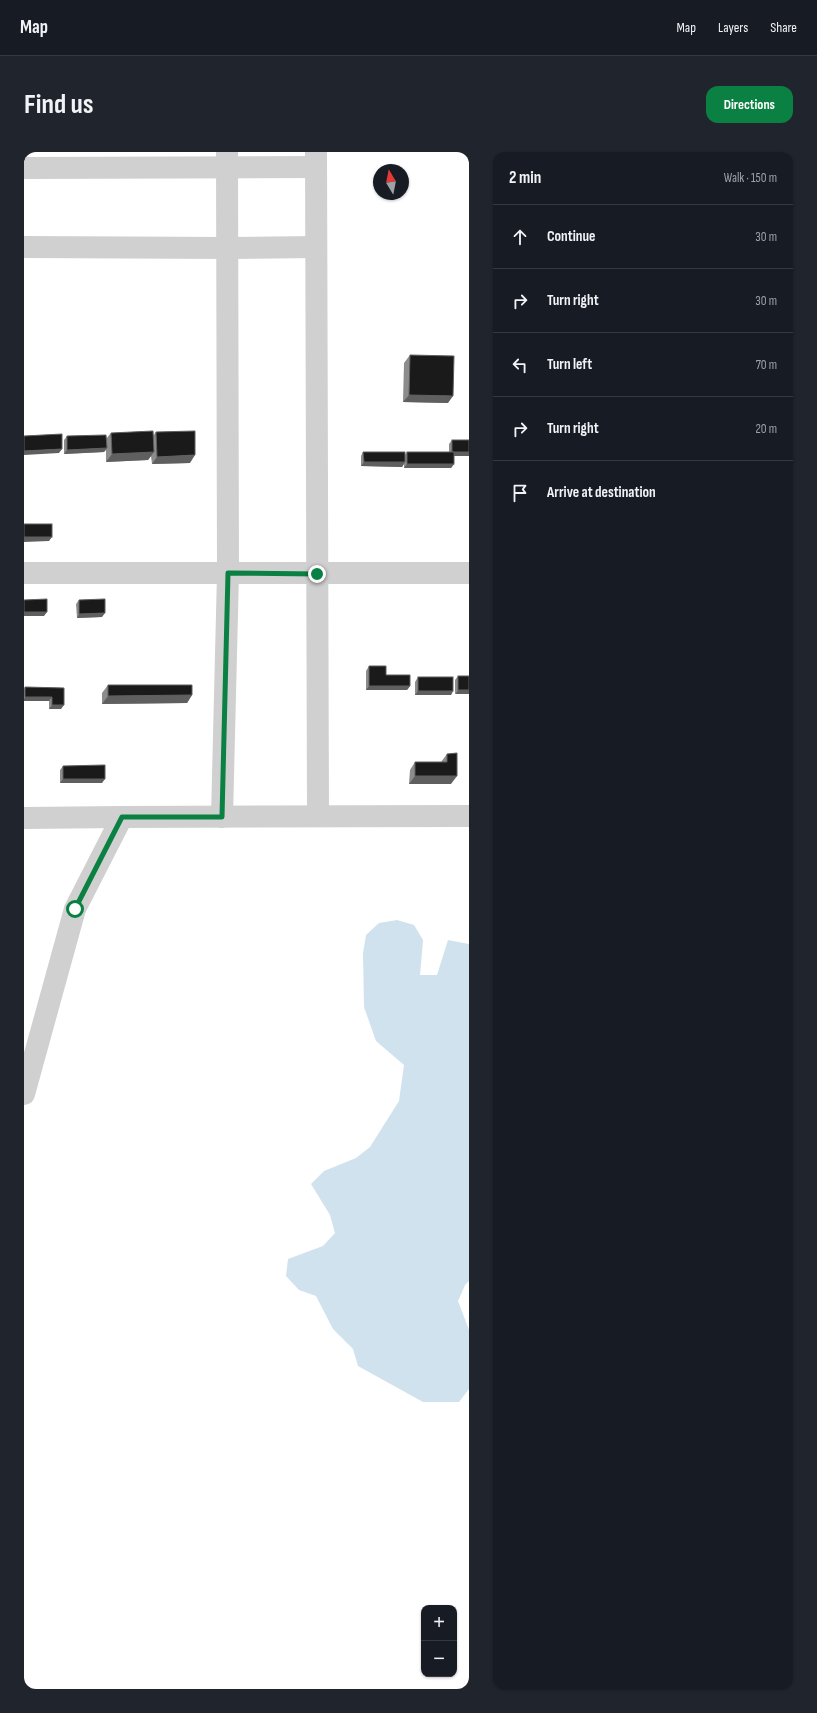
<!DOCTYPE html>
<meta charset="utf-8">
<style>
:root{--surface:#171b24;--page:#20242c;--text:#f1f3f6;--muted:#9ea1a6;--line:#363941;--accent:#0b8043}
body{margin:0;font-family:"Sofia Sans Condensed",sans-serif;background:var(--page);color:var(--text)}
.controls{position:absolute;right:12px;bottom:12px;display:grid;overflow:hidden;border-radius:8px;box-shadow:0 1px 3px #0004}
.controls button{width:36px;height:36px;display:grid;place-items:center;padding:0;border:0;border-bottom:1px solid var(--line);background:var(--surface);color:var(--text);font:20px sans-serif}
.compass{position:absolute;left:349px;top:12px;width:36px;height:36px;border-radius:50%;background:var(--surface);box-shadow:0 1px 3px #0004;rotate:350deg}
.stop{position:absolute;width:12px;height:12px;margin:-9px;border:3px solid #0b8043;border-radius:50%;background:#fff}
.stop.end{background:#0b8043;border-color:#fff;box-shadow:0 1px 4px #0008}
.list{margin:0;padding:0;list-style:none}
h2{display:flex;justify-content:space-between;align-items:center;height:52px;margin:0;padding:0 16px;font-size:17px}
h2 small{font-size:13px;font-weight:400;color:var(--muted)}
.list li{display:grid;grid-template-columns:26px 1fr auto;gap:12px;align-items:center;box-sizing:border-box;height:64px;padding:0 16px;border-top:1px solid var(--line)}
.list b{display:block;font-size:15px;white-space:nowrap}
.list em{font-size:13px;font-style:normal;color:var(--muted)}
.icon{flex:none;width:22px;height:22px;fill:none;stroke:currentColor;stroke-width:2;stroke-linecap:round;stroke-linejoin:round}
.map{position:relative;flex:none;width:445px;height:1537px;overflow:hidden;border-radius:12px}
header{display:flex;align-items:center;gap:24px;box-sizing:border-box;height:56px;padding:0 20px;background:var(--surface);border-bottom:1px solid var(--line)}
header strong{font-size:19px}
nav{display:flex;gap:22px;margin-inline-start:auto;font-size:14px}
.intro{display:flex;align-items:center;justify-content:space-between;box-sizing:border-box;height:96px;padding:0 24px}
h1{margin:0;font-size:28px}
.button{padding:10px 18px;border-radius:12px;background:var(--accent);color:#fff;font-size:14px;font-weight:700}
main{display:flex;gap:24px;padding:0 24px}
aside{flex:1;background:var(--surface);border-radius:12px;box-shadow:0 1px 3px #0004}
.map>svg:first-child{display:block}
.water{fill:#cfe2ee}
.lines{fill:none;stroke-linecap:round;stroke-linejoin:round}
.minor{stroke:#d0d0d0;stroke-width:22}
.wall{fill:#8c8c8c}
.shaded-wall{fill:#5f5f5f}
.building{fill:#1a1a1a;stroke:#5f5f5f}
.route{stroke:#0b8043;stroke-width:5}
</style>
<header>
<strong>Map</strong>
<nav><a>Map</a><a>Layers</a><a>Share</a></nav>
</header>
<div class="intro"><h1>Find us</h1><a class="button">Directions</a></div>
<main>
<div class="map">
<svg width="445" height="1537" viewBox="0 0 445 1537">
<rect width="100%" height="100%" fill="#fff"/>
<path class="water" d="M373,768L390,773L399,788L396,823H413L424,788L445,792V1129L441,1133L434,1149L445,1178V1237L435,1250H399L334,1214L329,1197L309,1177L292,1144L275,1138L262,1124L264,1107L299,1094L311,1081L306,1063L287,1032L300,1019L332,1006L346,995L375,949L380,913L352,889L340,855L339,801L342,783L355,771Z"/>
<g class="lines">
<g class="minor">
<path d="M292,0L294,664"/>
<path d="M0,16L292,15"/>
<path d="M0,95L203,96L292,95"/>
<path d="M0,421H445"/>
<path d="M198,665L204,421L203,0"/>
<path d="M0,666L98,665"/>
<path d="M0,942L51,757L98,665L445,664"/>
</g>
</g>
<g class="wall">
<path d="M386,203L424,251L379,250L380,211Z"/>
<path d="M132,280L166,311L128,312L127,304L124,308L82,310V298L80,300L40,302V288L43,284L82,287L87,281L129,284Z"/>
<path d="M428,288H445V304H430V312L427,316H380V312L378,315L337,314V304L339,300L381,303L383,300H425V292Z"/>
<path d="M55,448L78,465L53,466L52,452Z"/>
<path d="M345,514L362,523L386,534L383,538H342V519Z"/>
<path d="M434,524H445L431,542V528Z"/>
<path d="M394,525L429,539L427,543H391V530Z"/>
<path d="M84,533L168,543L163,551L78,552V541Z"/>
<path d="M1,535L40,536L37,557H25V549H0V537Z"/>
<path d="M423,602L427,632H385L386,618L391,610H417Z"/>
<path d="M39,614L78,631H36V618Z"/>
</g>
<g class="shaded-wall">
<path d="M385,243L429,244L424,251L379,250Z"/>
<path d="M83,296L80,300L40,302L43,298Z"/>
<path d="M38,297L35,301L0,303V299Z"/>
<path d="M130,300L124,308L82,310L88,302Z"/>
<path d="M428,300H445V304H425Z"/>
<path d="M171,303L166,311L128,312L133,305Z"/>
<path d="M340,310H381L378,315L337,314Z"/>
<path d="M383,312H430L427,316H380Z"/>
<path d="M0,385H28L25,389L0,390Z"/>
<path d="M0,460H23L20,464H0Z"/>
<path d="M81,461L78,465L53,466L55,462Z"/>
<path d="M345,534H386L383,538H342Z"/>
<path d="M434,538H445V542H431Z"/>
<path d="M394,539H429L427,543H391Z"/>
<path d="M168,543L163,551L78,552L84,544Z"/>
<path d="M1,545H28L25,549H0V547Z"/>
<path d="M28,553H40L37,557H25Z"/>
<path d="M391,624H433L427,632H385Z"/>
<path d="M39,627H81L78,631H36Z"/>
</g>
<g class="building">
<path d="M386,203L430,204L429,244L385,243Z"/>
<path d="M129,279L130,300L88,302L87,281Z"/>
<path d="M171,279V303L133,305L132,280Z"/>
<path d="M38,282V297L0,299V284Z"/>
<path d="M82,283L83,296L43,298V284Z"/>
<rect x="428" y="288" width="17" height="12"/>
<path d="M339,300H381V310H340Z"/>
<rect x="383" y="300" width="47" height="12"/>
<rect x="0" y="372" width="28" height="13"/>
<path d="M23,447V460H0V448Z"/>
<path d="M81,447V461L55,462V448Z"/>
<path d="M345,514H362V523H386V534H345Z"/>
<rect x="434" y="524" width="11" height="14"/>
<rect x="394" y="525" width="35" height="14"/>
<path d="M84,533H168V543L84,544Z"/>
<path d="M1,535L40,536V553H28V545H1Z"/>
<path d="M433,601V624H391V610H423V602Z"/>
<path d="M81,613V627H39V614Z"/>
</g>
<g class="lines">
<path class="route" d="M51,757L98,665H198L204,421L293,422"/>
</g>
</svg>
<div class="controls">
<button>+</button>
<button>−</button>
</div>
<svg class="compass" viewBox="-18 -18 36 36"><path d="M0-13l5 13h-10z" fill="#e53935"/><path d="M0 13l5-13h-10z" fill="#9ea1a6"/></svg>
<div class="stop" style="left:51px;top:757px"></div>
<div class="stop end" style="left:293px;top:422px"></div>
</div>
<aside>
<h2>2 min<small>Walk · 150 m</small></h2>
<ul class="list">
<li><svg class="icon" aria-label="ahead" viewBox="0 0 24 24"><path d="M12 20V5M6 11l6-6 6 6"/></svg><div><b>Continue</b></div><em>30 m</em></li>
<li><svg class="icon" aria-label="right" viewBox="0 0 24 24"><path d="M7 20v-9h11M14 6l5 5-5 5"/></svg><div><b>Turn right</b></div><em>30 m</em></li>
<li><svg class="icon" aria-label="left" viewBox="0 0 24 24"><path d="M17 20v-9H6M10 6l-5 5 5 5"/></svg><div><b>Turn left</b></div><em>70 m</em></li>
<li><svg class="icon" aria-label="right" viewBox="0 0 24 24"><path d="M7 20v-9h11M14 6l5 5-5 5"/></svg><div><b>Turn right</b></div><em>20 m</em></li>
<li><svg class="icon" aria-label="arrive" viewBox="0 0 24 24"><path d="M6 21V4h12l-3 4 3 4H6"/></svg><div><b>Arrive at destination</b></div></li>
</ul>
</aside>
</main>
